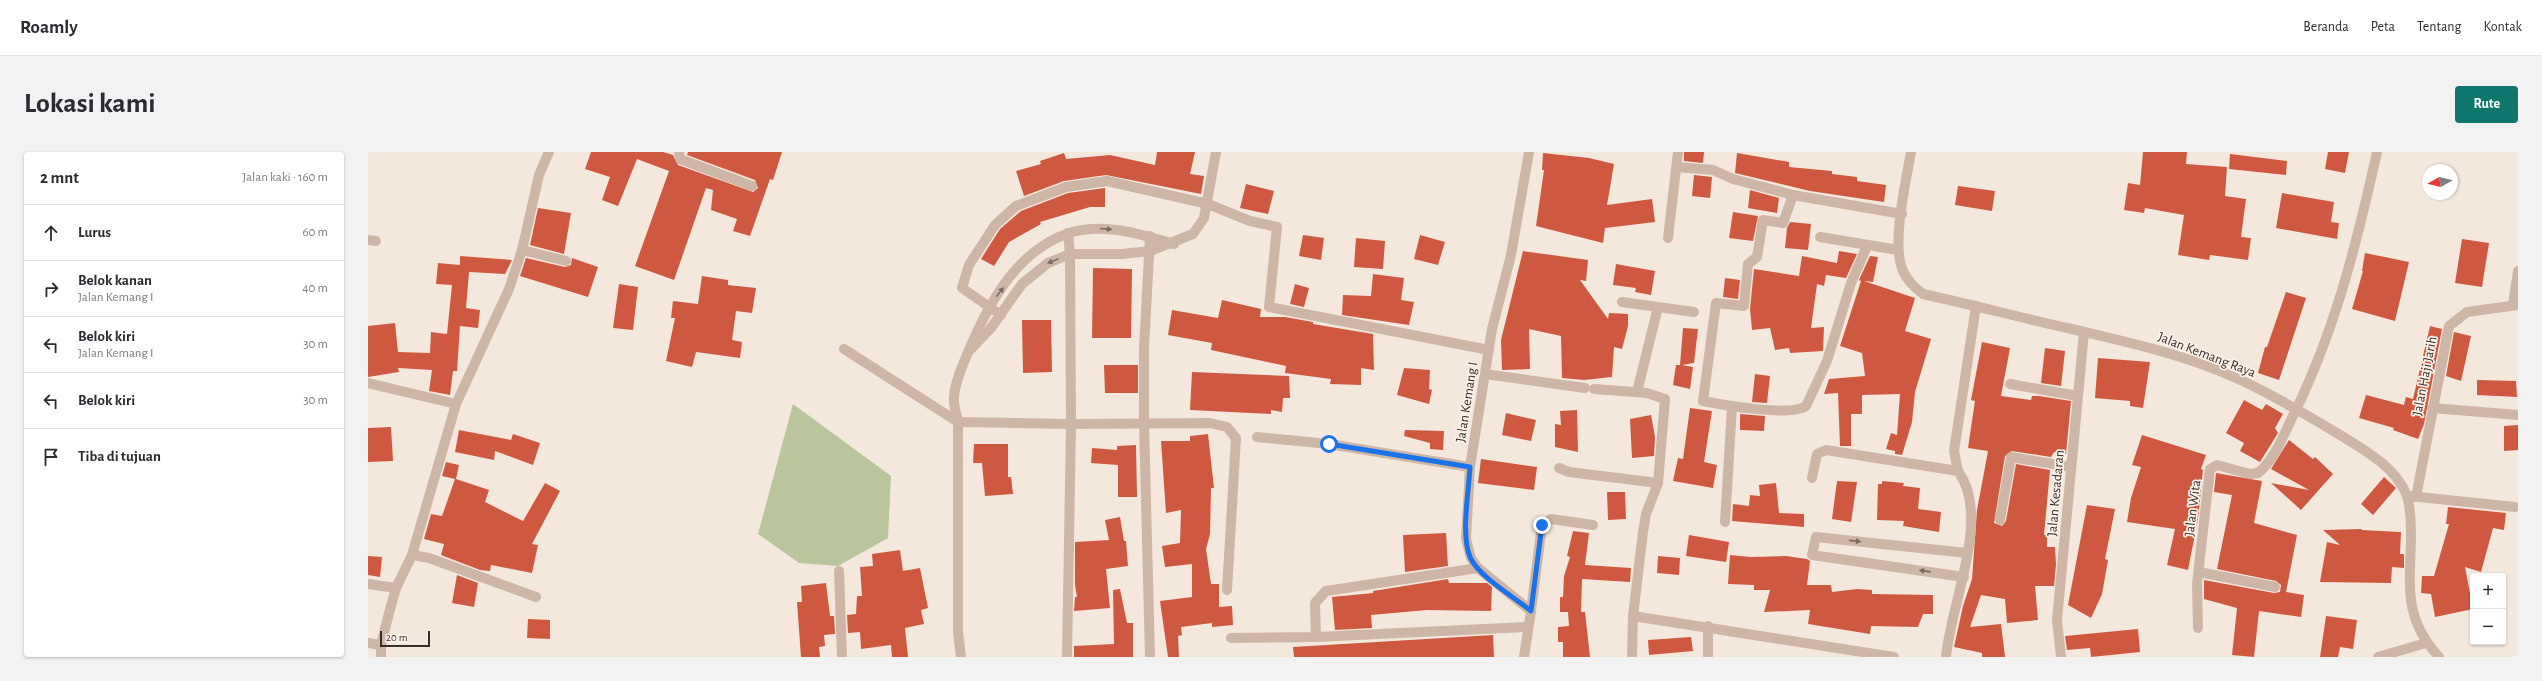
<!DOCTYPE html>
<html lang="id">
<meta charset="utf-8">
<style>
:root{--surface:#fff;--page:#f2f2f3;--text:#2b2b33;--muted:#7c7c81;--line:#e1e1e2;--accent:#0f766e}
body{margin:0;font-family:"Alegreya Sans",sans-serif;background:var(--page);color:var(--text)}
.controls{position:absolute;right:12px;bottom:12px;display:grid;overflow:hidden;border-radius:4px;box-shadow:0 1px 3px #0004}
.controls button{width:36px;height:36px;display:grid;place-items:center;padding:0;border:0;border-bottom:1px solid var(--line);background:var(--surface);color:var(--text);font:20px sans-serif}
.compass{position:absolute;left:2054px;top:12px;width:36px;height:36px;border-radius:50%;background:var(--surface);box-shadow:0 1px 3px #0004;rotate:262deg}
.scale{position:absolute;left:12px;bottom:10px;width:50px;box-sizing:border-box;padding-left:4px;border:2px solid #3a2d28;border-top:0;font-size:11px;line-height:14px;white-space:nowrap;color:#3a2d28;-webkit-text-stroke:3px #fbf2ea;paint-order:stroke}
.stop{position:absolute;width:12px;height:12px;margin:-9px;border:3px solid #1a73e8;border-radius:50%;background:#fff}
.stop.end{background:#1a73e8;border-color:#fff;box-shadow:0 1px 4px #0008}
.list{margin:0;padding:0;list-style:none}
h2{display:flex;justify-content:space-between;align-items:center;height:52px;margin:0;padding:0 16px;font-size:17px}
h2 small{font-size:13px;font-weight:400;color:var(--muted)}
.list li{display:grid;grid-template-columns:26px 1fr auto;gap:12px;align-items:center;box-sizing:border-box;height:56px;padding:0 16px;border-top:1px solid var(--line)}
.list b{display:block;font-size:15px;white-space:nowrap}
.list p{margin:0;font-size:13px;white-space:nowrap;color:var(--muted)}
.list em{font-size:13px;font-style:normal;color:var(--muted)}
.icon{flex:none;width:22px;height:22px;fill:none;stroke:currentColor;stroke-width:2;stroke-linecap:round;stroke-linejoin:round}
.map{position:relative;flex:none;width:2150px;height:505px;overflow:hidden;border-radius:4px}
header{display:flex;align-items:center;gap:24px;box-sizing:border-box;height:56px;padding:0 20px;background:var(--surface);border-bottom:1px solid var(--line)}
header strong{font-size:19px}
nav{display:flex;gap:22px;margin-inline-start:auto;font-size:14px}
.intro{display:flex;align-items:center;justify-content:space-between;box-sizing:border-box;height:96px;padding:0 24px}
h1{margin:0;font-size:28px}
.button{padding:10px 18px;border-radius:4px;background:var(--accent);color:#fff;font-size:14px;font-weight:700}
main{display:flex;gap:24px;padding:0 24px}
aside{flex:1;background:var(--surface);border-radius:4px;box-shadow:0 1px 3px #0004}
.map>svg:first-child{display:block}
.green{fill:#bac59b}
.building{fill:#cf5940}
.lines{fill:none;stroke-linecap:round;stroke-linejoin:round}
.minor{stroke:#ceb6a7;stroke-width:10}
.tertiary{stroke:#ceb6a7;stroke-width:10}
.oneway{fill:#7d6b61}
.route{stroke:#1a73e8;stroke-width:5}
.labels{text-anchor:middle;stroke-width:3.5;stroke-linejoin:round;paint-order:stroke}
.street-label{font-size:14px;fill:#3a2d28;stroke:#fbf2ea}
</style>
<header>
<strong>Roamly</strong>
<nav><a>Beranda</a><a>Peta</a><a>Tentang</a><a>Kontak</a></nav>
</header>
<div class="intro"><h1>Lokasi kami</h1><a class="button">Rute</a></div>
<main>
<aside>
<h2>2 mnt<small>Jalan kaki · 160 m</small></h2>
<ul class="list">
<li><svg class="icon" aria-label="ahead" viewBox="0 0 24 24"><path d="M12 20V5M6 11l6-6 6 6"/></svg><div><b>Lurus</b></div><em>60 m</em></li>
<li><svg class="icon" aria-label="right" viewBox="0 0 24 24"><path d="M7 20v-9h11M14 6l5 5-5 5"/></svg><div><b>Belok kanan</b><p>Jalan Kemang I</p></div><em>40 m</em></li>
<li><svg class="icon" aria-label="left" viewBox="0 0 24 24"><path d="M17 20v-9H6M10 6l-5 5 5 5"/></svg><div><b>Belok kiri</b><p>Jalan Kemang I</p></div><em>30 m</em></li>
<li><svg class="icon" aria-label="left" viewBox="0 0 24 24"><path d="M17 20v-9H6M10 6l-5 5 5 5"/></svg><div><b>Belok kiri</b></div><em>30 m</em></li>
<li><svg class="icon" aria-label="arrive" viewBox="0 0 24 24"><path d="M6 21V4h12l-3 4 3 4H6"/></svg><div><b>Tiba di tujuan</b></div></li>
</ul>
</aside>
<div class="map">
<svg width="2150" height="505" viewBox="0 0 2150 505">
<rect width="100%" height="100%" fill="#f4e8dd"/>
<path class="green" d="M425,252L523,324L520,386L470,414L431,411L390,382Z"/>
<g class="building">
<path d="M223,0H295L305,3L310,13L385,40L390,36L387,28L319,3L320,0H414L405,28L402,27L382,84L365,79L369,67L343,58L345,38L338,36L306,128L267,114L301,19L269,7L250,54L234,48L242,25L217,17Z"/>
<path d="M789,0H827L822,22L836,24L833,42L738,23L696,29L656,44L648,19L673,12L672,9L696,1L698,7L742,3L787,13Z"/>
<path d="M1316,0H1336L1335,11L1316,9Z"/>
<path d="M1775,0H1819L1818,12L1859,15L1857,44L1878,47L1873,85L1883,86L1880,108L1842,103L1841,108L1810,103L1816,63L1777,56L1776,61L1756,58L1760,31L1772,33Z"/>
<path d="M1960,0H1981L1977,21L1957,17Z"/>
<path d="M1175,1L1221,6L1246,12L1239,53L1284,47L1287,70L1237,76L1235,91L1168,74L1176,18H1174Z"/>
<path d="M1369,1L1421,10V15L1464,19V22L1489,25V29L1518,33L1516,50L1442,39L1367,21Z"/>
<path d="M1862,2L1919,9L1918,23L1861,17Z"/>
<path d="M1326,23L1344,25L1342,46L1324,44Z"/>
<path d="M878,32L906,39L900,62L872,56Z"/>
<path d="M1590,34L1627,39L1624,59L1587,53Z"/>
<path d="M737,36V55H722L672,70L673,72L641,90L626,114L613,107L632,77L653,59L700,41Z"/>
<path d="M1382,38L1411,46L1409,61L1380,56Z"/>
<path d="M1914,41L1966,50L1963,70L1971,71L1969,87L1908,76Z"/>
<path d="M170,56L203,61L196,102L162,93Z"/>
<path d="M1365,60L1390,64L1385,89L1361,86Z"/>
<path d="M1422,70L1443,72L1440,98L1417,96L1419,76Z"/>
<path d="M935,83L956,86L953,108L931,104Z"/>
<path d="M1052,83L1077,90L1070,113L1046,107Z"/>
<path d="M988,86L1017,89L1015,117L986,115Z"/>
<path d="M2094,87L2121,91L2114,135L2087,131Z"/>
<path d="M1155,99L1220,108L1218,129L1212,128L1240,167L1241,161L1260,162V174L1254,197L1246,195L1244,225L1216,228L1194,226L1193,184L1161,177L1162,217L1134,218L1133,188Z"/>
<path d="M1471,99L1489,102L1478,126L1458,123L1456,134L1449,132L1443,176L1456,175L1455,199L1422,201L1421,196L1407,198L1402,176L1384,178L1382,157L1386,117L1431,124L1434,104L1469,111Z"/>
<path d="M1997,101L2041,110L2027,169L1984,157L1995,119H1994Z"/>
<path d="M92,104L144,108L137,122L101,120L98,156L112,158L110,176L92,174L89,219H85L82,243L61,239L64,218L30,216L31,220L0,225V174L27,171L30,200L62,201L63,180L79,182L84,133L68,132L70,111L92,113Z"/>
<path d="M1502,104L1510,105L1505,130L1496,129L1547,146L1537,179L1563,187L1547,240L1544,270L1534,303L1527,302V299L1518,297L1523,281L1529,283L1532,242L1494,243V262H1483V294H1472L1470,241L1456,242L1461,227L1497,224L1494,201L1472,194L1493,129L1491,128Z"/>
<path d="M158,106L197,115L203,113L204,106L230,115L220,145L152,124Z"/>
<path d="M1248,112L1287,119L1283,143L1267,140L1268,136L1245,133Z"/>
<path d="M725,116L764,117L763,186H724Z"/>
<path d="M1005,122L1036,126L1033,148L1046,150L1041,173L974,163L975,143L1003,144Z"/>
<path d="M334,124L360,128V133L388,136L384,161L368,159L364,188L374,190L372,206L328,200L324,215L298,209L307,166H303L305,149L330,152Z"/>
<path d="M1357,126L1372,128L1370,147L1355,145Z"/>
<path d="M251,132L270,135L265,178L245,176Z"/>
<path d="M927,132L941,136L936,155L922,152Z"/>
<path d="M1918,140L1938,146L1911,228L1890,221L1897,195H1899Z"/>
<path d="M854,148L893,157L892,165H917L945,170V172L1005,182L1006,218L993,216V233L962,232L963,227L917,221L918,214L843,198L844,191L800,183L804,158L850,166Z"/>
<path d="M654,168H683L684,220L655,221Z"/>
<path d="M2062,174L2074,177L2056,272L2050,287L2025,278L2026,276L1991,266L1998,243L2036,253L2038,245L2045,247Z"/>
<path d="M1315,176L1330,177L1326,211L1314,213L1325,215L1322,237L1305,233L1308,213H1312Z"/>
<path d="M2086,180L2103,184L2093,229L2078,224Z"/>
<path d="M1614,190L1642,196L1633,244L1663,248L1664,244H1671L1703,249L1698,302L1686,300L1683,305L1644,299L1637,304L1626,371L1634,374L1638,369L1648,312L1682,318L1676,383H1679V395H1687L1688,412L1686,434H1667L1670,468L1639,471L1637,447L1613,443L1602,475L1633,472L1637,505H1614V501L1586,495L1595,454L1604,427L1609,358L1620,299L1600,296L1607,249L1603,248Z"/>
<path d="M1677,196L1697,199L1693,234L1673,231Z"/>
<path d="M1730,206L1782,210L1775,256L1762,254V249L1727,246Z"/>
<path d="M736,213H770V241H737Z"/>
<path d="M1036,216L1062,218L1061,237L1064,238L1061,252L1029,243Z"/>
<path d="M824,220L921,224L922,246H915L914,260L903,258V262L822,258Z"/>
<path d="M1387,222L1402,224L1399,251L1384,250Z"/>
<path d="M2109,228L2148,229L2149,245L2109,243Z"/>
<path d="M1876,248L1894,258L1898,252L1915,262L1907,276L1910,281L1892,310L1872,299L1876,291L1858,281Z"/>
<path d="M1322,256L1344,259L1336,310L1349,313L1345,336L1305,329L1310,306L1315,307Z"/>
<path d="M1209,258L1210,300L1187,295V272L1193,273L1192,259Z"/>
<path d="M1138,261L1168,268L1163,289L1134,283Z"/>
<path d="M1372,262L1397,264L1396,279L1372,278Z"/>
<path d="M1283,263L1287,285L1286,304L1264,306L1262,267Z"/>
<path d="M2150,273V298L2136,299V274Z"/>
<path d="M23,275L25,309L0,310V276Z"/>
<path d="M91,278L143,288L145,282L172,291L165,313L127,299L126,308L87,300Z"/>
<path d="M1037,278L1076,279L1075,298L1062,297V291L1036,284Z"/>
<path d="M840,282L846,336H843L842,382L838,397L843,432H851V455L864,454L865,473L844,475V471L813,475L814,483L810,484L811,505H800L792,449L824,445V412L797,415L794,394L812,391L813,358L798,361L793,289H822V284Z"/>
<path d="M1774,283L1838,303L1833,317L1835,318L1830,367L1820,418L1799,413L1807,377L1759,370L1763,346L1773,315L1764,313Z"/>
<path d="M1921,288L1945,307L1947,305L1965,322L1933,358L1903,331L1941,338L1903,317Z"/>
<path d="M606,292H640V325H643L645,342L617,344L614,311H605Z"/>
<path d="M768,293L769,345H750V313L723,311L724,296L749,298V294Z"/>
<path d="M1113,307L1169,315L1166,338L1110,331Z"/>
<path d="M78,310L91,313L88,327L121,338L117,350L155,369L177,331L192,339L164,392L170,393L164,421L123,413L122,419L112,418L73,403L76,392L56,387L63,362L74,364L87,327L74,324Z"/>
<path d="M1848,321L1894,329L1886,371L1929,383L1918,440L1936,443L1933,465L1891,459L1886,505L1864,503L1869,456L1836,447V428L1906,441L1912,440L1913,433L1908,429L1849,417L1864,343L1846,340Z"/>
<path d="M2016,325L2028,336L2005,363L1993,352Z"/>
<path d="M1469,329L1489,330L1483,370L1464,367Z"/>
<path d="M1514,329L1536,331L1535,334L1552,336L1550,357L1573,360L1571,380L1535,374L1536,369L1509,368L1510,332H1514Z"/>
<path d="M1408,331L1411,361L1436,362V375L1364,369L1365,352L1381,354L1382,343L1392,344L1391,333Z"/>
<path d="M1239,340H1257L1258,367L1240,368Z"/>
<path d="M1719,353L1747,357L1737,407L1740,408L1734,442L1723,466L1700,453Z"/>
<path d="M2080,355L2138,361L2136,378L2125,376L2113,420L2097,415L2105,457L2067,465L2063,442L2053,441L2054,424H2066L2081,372H2078Z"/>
<path d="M752,365L756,389H758L760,414L738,417L742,456L706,459L707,445H709L707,433V390L741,388L737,368Z"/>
<path d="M1994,377L1993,378L2033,380L2032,402H2036V416L2024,415L2023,431L1952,430L1959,390L1972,393L1955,378Z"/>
<path d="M1205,379L1221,381L1217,413L1263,416L1262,430L1214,427L1213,460H1217L1222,505H1195V490H1190V475L1201,474L1200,460H1192V445H1195L1196,424L1202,405L1199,404Z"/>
<path d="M1078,381L1080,414L1037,420L1035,383Z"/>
<path d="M1321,383L1361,390L1358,410L1318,404Z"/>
<path d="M532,398L535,419L552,416L560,456L553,458L556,472L537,476L540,505H524L523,493L493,497L492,480L480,481L479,463L488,462L489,444H494L492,415L505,414L504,402Z"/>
<path d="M1362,403L1383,405L1418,404L1439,407L1442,409L1439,433H1463L1464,440L1489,437L1504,438V442L1565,443V462H1555L1550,475L1503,474L1502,482L1440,472L1442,458L1396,460L1402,438H1386V433L1360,432Z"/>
<path d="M0,404L14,405L12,425L0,423Z"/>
<path d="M1290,404L1312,406L1311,423L1289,421Z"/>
<path d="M89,423L110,431L106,455L84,451Z"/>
<path d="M1080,427L1081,431H1119L1124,435L1123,459L1059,458L1003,463L1004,476L967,478L964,445L1005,441V439Z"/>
<path d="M458,431L462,464H466L467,482L456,483L457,494L451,495L452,505H433L429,450H434L433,434Z"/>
<path d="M752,437L759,471H765V505H706V494L746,492L745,438Z"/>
<path d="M1958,464L1989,468L1985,497L1972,495L1970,505H1952Z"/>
<path d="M160,467L182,468V487L159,486Z"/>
<path d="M1770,477L1772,500L1723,505L1722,496L1699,498L1697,484Z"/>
<path d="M1125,483L1126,505H926L925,495Z"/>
<path d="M1323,485L1325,499L1281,503L1280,488Z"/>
</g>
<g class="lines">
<g class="minor">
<path d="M311,0L312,7L384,34"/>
<path d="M1309,15L1345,18L1365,27L1425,43L1534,62"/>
<path d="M1425,43L1415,71L1395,68L1389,105L1380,112L1376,154L1348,151L1335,249C1355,253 1423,265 1438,254L1459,209L1483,131L1499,94"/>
<path d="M1452,85L1530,98"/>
<path d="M1300,86L1310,0"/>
<path d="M0,88L8,89"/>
<path d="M154,98L198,109"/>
<path d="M1254,150L1326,160"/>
<path d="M2145,152L2150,119"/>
<path d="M633,163L594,136L601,113L627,73L648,54L698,35L739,29L840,52L882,69L909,75L901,155L1121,198"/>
<path d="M476,197L590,270L703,272L842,271L859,275L868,286L859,438"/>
<path d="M603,197L623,176L654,132L680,111L702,102H754L782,99L825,82L836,66L848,0"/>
<path d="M1117,222L1217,236"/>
<path d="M0,231L88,252"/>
<path d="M1642,232L1710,244"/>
<path d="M1226,237L1279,241L1297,247L1290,331L1278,362L1275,380L1265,464L1264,505"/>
<path d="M1269,240L1290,155"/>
<path d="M2064,256L2150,263"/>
<path d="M889,285L961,292L1102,315"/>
<path d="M1191,316L1201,320L1290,331"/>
<path d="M1590,319L1586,299L1608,154"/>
<path d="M1444,326L1449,302L1458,298L1590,319C1624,365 1582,453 1578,505"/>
<path d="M2041,344L2147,355"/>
<path d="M2048,345L2081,174L2099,160L2150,153"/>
<path d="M1632,368L1643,305L1703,315"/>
<path d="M1357,370L1364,255"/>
<path d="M44,403L61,406L168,445"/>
<path d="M471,419L474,505"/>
<path d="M1831,420L1907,435"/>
<path d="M1596,425L1444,403L1448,385L1599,401"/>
<path d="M0,432L28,436"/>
<path d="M1163,459L1174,373L1183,367L1225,373"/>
<path d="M1265,464L1526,505"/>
<path d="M1830,476L1829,432L1842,317L1849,313L1882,322L1890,321C1905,309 1914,287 1922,270C1966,183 1988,95 2009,0"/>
<path d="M948,485L947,451L958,439L1110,416"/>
<path d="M863,486L948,485L1160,475"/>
<path d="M0,491L13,493"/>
<path d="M13,505V493L21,461L28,436L44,403L88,252L141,137L154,98L171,23L181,0"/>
<path d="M593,505L590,480V270C589,263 586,256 586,249C585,236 593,217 598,205C618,156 647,99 701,81C735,70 773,82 806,92"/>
<path d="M699,505L703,272L702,102L700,81"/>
<path d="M782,505L776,271V197L782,84"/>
<path d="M1156,505L1163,459L1110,416L1103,406L1098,387L1102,315L1124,177L1143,103L1161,0"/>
<path d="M1340,505V474"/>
<path d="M1693,505L1689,468L1716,180"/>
<path d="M2010,505L2058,491"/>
</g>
<path class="tertiary" d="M1543,0C1538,30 1523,92 1535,119C1540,130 1547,136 1555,142C1605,153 1654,166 1704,177C1759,190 1815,202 1866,225C1902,241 1935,261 1969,281C1994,297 2028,314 2039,344C2043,356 2043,373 2043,386C2042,434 2035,466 2071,505"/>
</g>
<defs><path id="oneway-solid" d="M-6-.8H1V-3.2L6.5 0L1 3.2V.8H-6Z"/></defs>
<g class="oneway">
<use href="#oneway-solid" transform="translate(738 77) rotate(5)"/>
<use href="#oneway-solid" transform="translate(685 109) rotate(157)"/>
<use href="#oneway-solid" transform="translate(632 140) rotate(-52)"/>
<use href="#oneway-solid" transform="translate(1487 389) rotate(6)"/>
<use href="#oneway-solid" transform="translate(1557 419) rotate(-172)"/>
</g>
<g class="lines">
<path class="route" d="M961,292L1102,315C1101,338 1092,386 1103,407C1112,425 1146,445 1163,459L1174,373"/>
</g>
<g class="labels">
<g class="street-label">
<text transform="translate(1839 202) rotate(21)" y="5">Jalan Kemang Raya</text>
<text transform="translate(2056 224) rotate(-79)" y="5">Jalan Haji Jarih</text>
<text transform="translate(1098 250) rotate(-81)" y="5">Jalan Kemang I</text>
<text transform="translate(1687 341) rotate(-85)" y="5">Jalan Kesadaran</text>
<text transform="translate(1824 356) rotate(-83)" y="5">Jalan Wita</text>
</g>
</g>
</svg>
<div class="controls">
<button>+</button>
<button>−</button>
</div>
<svg class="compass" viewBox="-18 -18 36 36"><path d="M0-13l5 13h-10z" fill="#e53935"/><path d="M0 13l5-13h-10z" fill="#7c7c81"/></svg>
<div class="scale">20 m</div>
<div class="stop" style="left:961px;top:292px"></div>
<div class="stop end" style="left:1174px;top:373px"></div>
</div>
</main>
